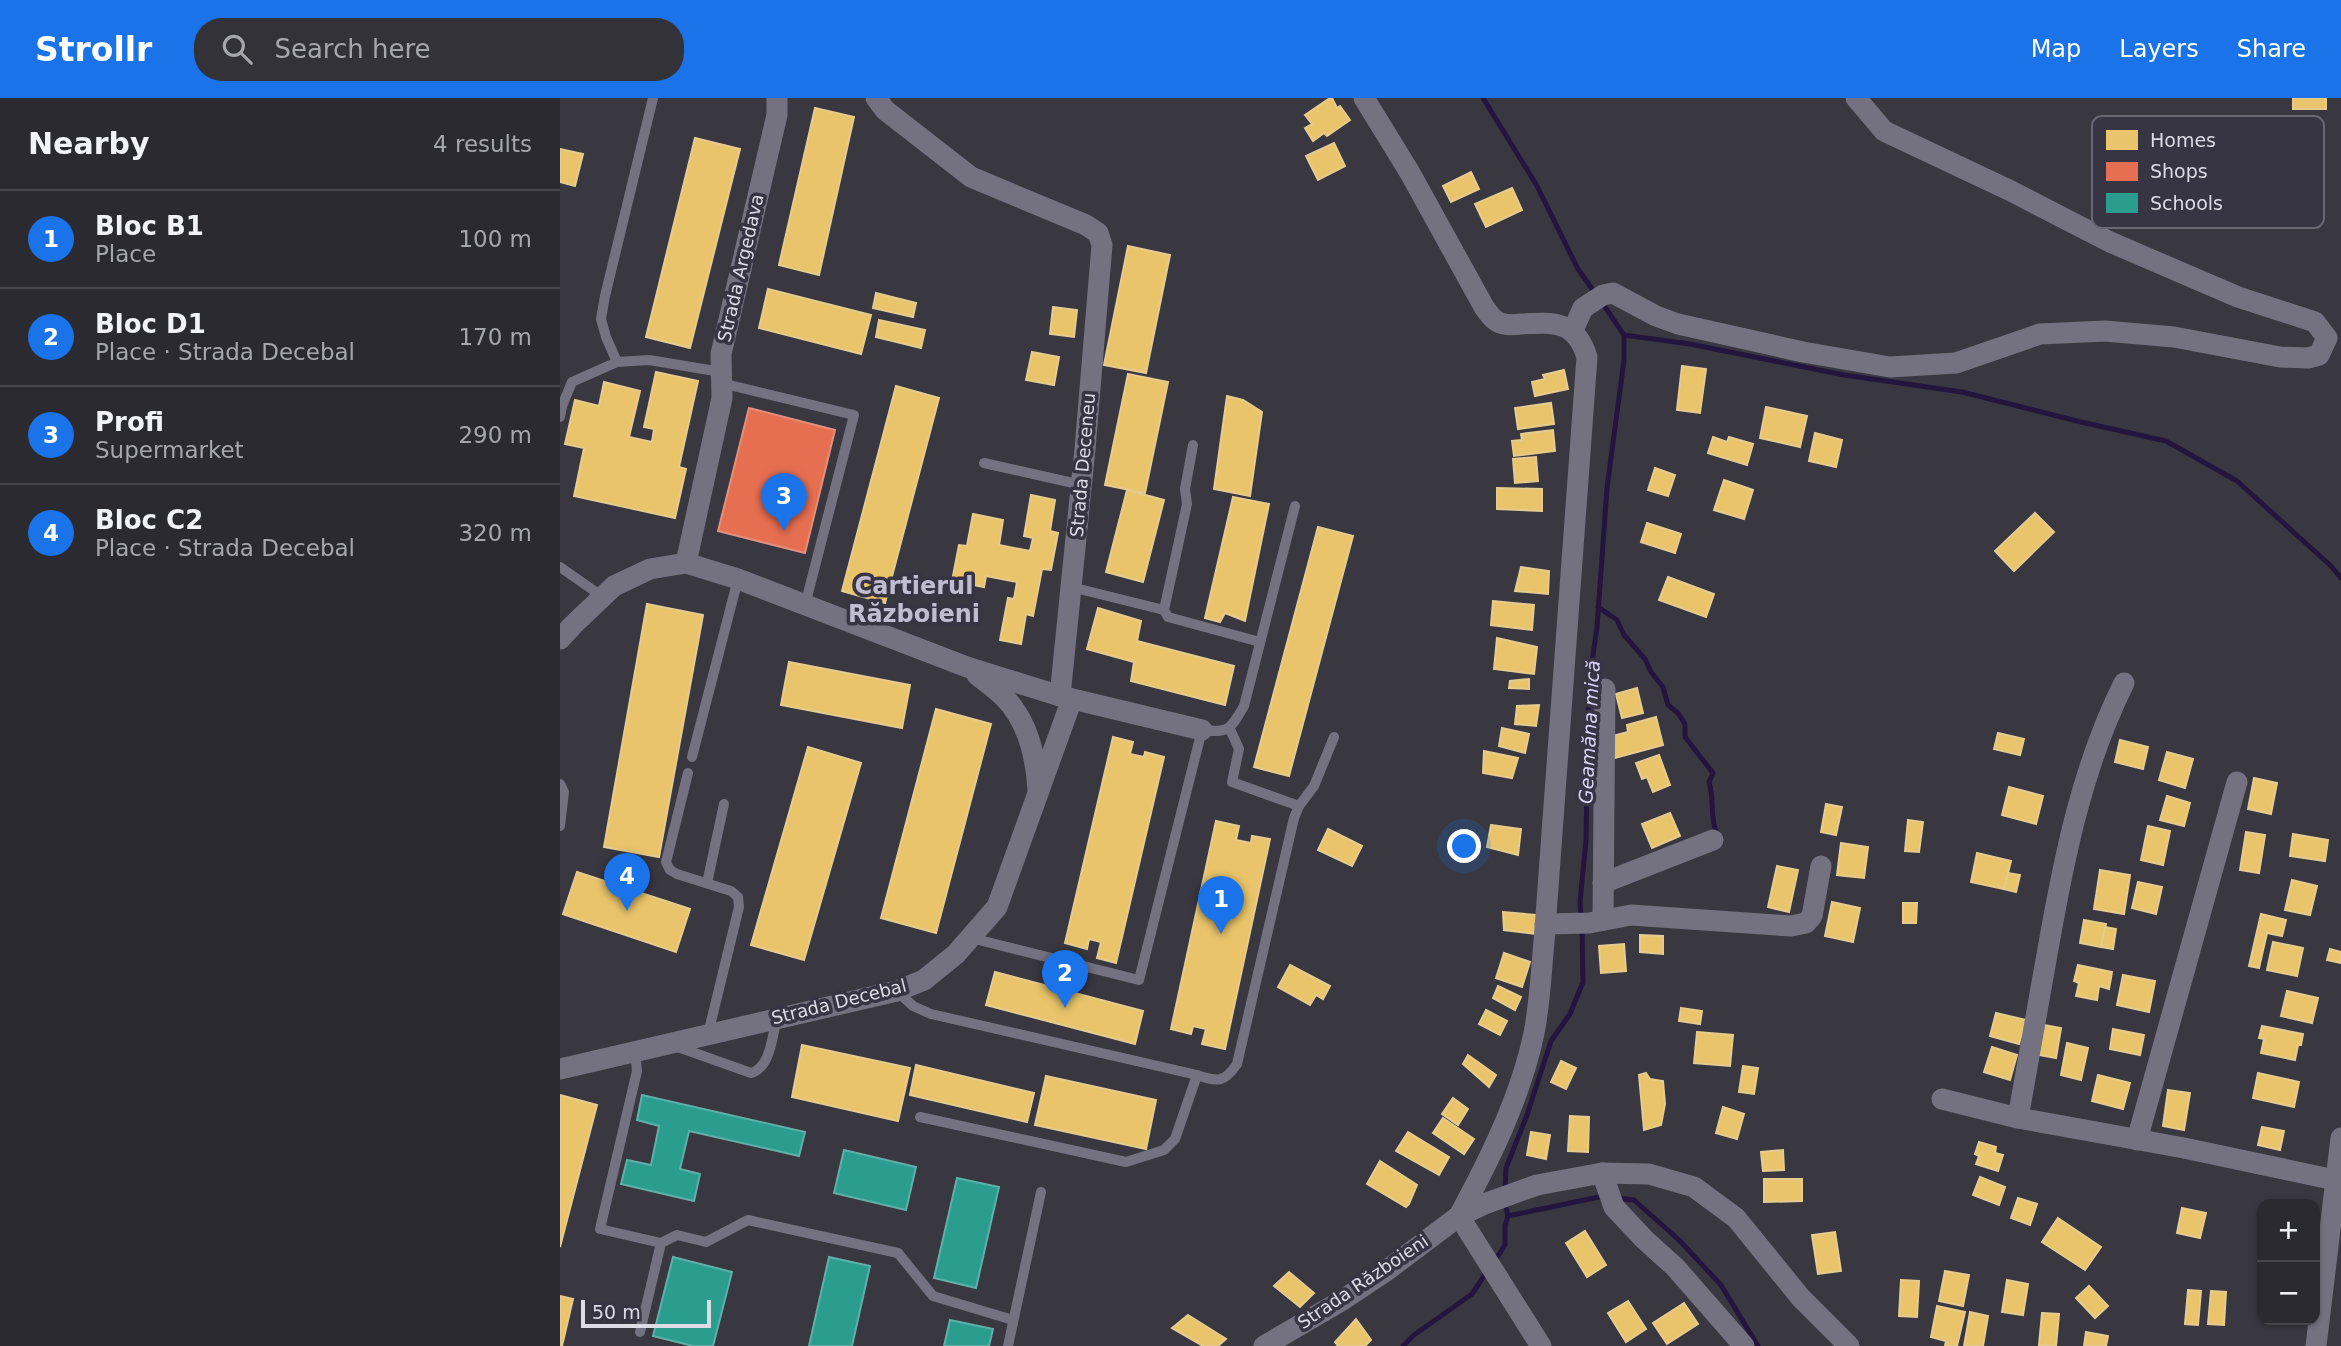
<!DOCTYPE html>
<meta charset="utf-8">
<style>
:root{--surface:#2b2a30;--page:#333238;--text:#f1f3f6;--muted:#a6a7ab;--line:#47464c;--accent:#1a73e8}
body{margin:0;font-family:"DejaVu Sans",sans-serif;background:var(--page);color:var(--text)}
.controls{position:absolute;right:21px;bottom:21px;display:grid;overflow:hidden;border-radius:14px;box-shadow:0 2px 5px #0004}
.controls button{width:63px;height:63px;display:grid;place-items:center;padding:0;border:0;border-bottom:2px solid var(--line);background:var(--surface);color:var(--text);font:35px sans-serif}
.scale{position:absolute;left:21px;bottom:18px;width:130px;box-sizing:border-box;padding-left:7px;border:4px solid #dddbe5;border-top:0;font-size:19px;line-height:24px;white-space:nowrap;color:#dddbe5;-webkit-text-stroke:5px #373443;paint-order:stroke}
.you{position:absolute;left:905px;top:749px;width:24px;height:24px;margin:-18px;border:5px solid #fff;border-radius:50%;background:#1a73e8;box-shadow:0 0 0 10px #1a73e833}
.badge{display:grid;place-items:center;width:46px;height:46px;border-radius:50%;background:var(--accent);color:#fff;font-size:23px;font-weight:700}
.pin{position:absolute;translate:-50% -58px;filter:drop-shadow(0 2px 4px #0008)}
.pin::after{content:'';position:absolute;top:37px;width:24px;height:21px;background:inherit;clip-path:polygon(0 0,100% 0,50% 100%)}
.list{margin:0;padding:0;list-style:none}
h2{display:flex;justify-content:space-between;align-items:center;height:91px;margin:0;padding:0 28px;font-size:30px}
h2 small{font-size:23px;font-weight:400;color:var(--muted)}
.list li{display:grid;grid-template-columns:46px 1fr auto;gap:21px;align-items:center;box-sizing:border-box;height:98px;padding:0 28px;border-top:2px solid var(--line)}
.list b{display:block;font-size:26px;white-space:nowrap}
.list p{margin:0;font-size:23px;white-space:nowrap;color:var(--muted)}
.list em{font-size:23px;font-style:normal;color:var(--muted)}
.icon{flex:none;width:38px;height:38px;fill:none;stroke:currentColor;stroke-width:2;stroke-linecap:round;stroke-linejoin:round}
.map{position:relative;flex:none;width:1781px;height:1248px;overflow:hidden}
header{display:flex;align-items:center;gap:42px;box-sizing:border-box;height:98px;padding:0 35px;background:var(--accent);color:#fff}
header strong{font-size:33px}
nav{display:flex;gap:38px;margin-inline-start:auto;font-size:24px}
.search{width:490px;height:63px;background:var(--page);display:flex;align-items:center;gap:18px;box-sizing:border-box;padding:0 24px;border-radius:28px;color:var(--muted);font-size:26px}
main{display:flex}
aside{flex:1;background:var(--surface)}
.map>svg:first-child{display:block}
.homes{fill:#e9c46a;stroke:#e5cb8f;stroke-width:2}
.shops{fill:#e76f51;stroke:#e48f7d;stroke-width:2}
.schools{fill:#2a9d8f;stroke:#60b0a9;stroke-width:2}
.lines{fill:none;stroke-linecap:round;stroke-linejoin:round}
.stream{stroke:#22153e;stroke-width:5}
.service{stroke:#747280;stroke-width:10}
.minor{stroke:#747280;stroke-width:21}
.labels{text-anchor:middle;stroke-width:7;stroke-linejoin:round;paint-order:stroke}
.street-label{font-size:18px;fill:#dddbe5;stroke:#373443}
.water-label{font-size:19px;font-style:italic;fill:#dbd5f5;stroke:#373443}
.district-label{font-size:24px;font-weight:bold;fill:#c0bdd0;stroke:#373443}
.key{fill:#373443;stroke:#696674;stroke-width:2}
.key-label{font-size:19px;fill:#dddbe5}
</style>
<header>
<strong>Strollr</strong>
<div class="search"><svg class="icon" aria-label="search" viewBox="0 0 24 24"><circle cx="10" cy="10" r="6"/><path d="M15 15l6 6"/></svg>Search here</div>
<nav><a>Map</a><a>Layers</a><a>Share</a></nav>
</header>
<main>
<aside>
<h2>Nearby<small>4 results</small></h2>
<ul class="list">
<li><span class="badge">1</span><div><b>Bloc B1</b><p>Place</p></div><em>100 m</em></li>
<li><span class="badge">2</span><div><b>Bloc D1</b><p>Place · Strada Decebal</p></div><em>170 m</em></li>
<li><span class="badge">3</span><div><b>Profi</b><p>Supermarket</p></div><em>290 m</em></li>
<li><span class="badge">4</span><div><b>Bloc C2</b><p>Place · Strada Decebal</p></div><em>320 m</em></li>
</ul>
</aside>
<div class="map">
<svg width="1781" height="1248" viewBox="0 0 1781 1248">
<rect width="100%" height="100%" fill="#393840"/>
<g class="homes">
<path d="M770,0H772L777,10L780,8L790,22L767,38L764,35L753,43L745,30L752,26L745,17Z"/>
<rect x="1733" y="0" width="33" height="11"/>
<path d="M255,10L294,19L259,177L219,167Z"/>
<path d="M135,40L180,51L130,250L86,239Z"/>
<path d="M774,45L785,68L758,82L746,58Z"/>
<path d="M0,51L23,56L15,88L0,84Z"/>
<path d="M911,74L919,91L891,104L883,88Z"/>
<path d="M952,90L962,112L926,129L915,106Z"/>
<path d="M568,148L610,157L586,275L544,267Z"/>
<path d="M208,191L311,217L301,256L199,230Z"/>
<path d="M316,195L356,205L353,219L313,210Z"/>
<path d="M493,209L517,212L514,239L490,236Z"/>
<path d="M319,222L365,232L361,250L316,239Z"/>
<path d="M472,254L499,259L494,287L466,282Z"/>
<path d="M1122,268L1146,271L1140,315L1117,312Z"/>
<path d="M1004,272L1008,291L975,298L972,284L985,281L983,277Z"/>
<path d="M96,274L138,283L119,369L126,371L115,420L14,398L24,350L5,346L15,302L39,308L44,284L80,293L69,339L92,344L94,331L84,329Z"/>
<path d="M568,276L608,284L585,395L545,387Z"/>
<path d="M336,288L379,300L325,505L282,493Z"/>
<path d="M667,298L683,302L702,314L690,398L654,391Z"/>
<path d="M991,305L994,326L958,331L955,310Z"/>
<path d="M1206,309L1247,318L1240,349L1200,340Z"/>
<path d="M993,332L995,353L954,358L952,343L962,342L961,336Z"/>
<path d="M1255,335L1282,342L1276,369L1249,363Z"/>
<path d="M1153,339L1167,344L1169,339L1193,346L1187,367L1148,355Z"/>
<path d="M976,359L978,383L955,385L953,361Z"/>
<path d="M1095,370L1115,377L1108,398L1088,392Z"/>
<path d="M1164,382L1193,392L1184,421L1154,412Z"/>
<path d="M937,390L982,391V413L937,411Z"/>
<path d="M567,392L604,402L583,484L546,474Z"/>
<path d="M471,397L495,402L490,433L498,435L491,472L482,471L473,518L466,516L461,546L440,542L448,500L454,501L457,484L426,478L424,489L392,483L399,447L407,448L413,416L443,422L439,447L470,453L473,440L464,438Z"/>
<path d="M673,399L709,406L685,523L665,515L660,524L645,520Z"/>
<path d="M1475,415L1494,434L1454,473L1435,453Z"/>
<path d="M1087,425L1121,436L1115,455L1081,444Z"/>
<path d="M758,429L793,438L729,678L694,669Z"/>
<path d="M961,469L989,473L988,496L955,493Z"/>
<path d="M1108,479L1154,496L1146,519L1099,502Z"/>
<path d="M933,503L974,507L972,532L931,527Z"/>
<path d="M87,506L143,517L99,759L44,749Z"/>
<path d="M538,510L581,523L577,543L674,568L665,607L571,583L574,564L527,551Z"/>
<path d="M937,540L977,549L974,576L934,571Z"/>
<path d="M229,564L350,587L342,630L221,607Z"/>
<path d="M969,581V591L949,590L950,583Z"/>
<path d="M1077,590L1083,615L1062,620L1056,596Z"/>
<path d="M979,607L976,628L955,626L957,608Z"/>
<path d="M376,611L431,626L376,835L321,820Z"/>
<path d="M1096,619L1103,647L1051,661L1045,640L1068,634L1067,627Z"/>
<path d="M942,630L969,636L965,655L939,648Z"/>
<path d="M1438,635L1464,641L1460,657L1434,651Z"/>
<path d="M553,639L573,644L570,656L584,659L585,654L604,659L556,865L537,860L541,844L529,841L527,851L505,845Z"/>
<path d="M1560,642L1588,649L1583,671L1555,664Z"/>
<path d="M248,649L301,665L244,862L191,847Z"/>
<path d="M924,653L958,660L952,680L923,675Z"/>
<path d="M1607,654L1633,661L1625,690L1599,682Z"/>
<path d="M1099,657L1110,687L1093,694L1087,679L1082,681L1076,665Z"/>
<path d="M1694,680L1717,685L1711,716L1688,711Z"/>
<path d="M1449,689L1483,698L1476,726L1442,717Z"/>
<path d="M1607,698L1630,705L1624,728L1600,722Z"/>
<path d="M1266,706L1282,709L1276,737L1261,734Z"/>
<path d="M1110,715L1120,738L1092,750L1082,726Z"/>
<path d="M1348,722L1363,724L1359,754L1345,753Z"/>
<path d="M656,723L679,728L676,742L691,745L692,738L710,741L665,951L642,946L646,931L633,928L631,936L611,931Z"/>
<path d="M931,727L961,731L958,757L927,749Z"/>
<path d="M1588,728L1610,733L1603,767L1581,762Z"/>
<path d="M768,731L802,748L792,768L758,752Z"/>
<path d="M1686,734L1705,737L1699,775L1680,772Z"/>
<path d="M1733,736L1768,742L1765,763L1730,758Z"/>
<path d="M1281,745L1308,749L1304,780L1277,777Z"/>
<path d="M1417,755L1451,763L1444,791L1411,784Z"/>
<path d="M1217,768L1238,772L1229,814L1208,809Z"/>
<path d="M1540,772L1570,777L1564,816L1534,811Z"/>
<path d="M17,774L130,811L116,854L3,816Z"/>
<path d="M1448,775L1460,777L1456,794L1444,791Z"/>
<path d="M1732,782L1757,788L1750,817L1725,812Z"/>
<path d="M1578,784L1602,789L1596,816L1572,810Z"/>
<path d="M1272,804L1300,810L1293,844L1265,838Z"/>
<path d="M1343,805H1357L1356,825H1343Z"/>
<path d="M943,814L976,817L977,836L944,832Z"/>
<path d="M1701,816L1726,822L1722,838L1707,835L1699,870L1689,868Z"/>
<path d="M1524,822L1546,826L1541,849L1520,845Z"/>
<path d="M1545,829L1556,831L1553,851L1541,849Z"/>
<path d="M1080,837L1103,838V856L1080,854Z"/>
<path d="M1713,844L1743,850L1737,878L1707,872Z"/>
<path d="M1064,846L1066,873L1041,875L1039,848Z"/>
<path d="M1770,851L1781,854V865L1767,862Z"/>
<path d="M944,855L970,864L962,889L936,880Z"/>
<path d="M730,867L770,888L763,901L756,897L750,907L718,889Z"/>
<path d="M1518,867L1552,874L1549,891L1539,888L1537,902L1516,898L1519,885L1514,883Z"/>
<path d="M435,874L583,913L575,946L426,907Z"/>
<path d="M1563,877L1595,883L1589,914L1557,907Z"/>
<path d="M938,888L961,899L955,912L933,900Z"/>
<path d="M1727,893L1758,900L1752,925L1721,918Z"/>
<path d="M1121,910L1142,913L1140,926L1119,923Z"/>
<path d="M926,912L947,923L940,937L919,926Z"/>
<path d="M1436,915L1466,922L1459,946L1430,938Z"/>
<path d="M1484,927L1501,930L1496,960L1479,957Z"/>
<path d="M1702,928L1743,936L1741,947H1738L1735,962L1701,955L1704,941L1699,940Z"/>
<path d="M1553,931L1584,937L1580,957L1550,951Z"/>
<path d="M1137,934L1173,937L1170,968L1134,965Z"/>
<path d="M1507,945L1528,950L1521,982L1501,977Z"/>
<path d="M242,947L350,970L338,1023L232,999Z"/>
<path d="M1432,949L1457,957L1450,982L1424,974Z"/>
<path d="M908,957L936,977L929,989L903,966Z"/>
<path d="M1001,963L1016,970L1006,991L991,984Z"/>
<path d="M356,967L474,995L467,1024L350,997Z"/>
<path d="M1183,968L1198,970L1194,996L1179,994Z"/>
<path d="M1086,975L1090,981L1103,983L1105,1006L1101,1027L1084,1032L1079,977Z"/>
<path d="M1698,975L1739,984L1734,1009L1693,1000Z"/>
<path d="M1538,977L1570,985L1563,1011L1532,1003Z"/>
<path d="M486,978L596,1002L586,1051L475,1027Z"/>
<path d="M1608,992L1630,995L1624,1032L1603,1028Z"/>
<path d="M0,997L37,1007L0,1149Z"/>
<path d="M893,1000L908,1011L898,1027L882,1016Z"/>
<path d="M1163,1009L1184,1016L1177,1041L1156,1035Z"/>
<path d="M1010,1018L1029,1019L1028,1054L1008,1053Z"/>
<path d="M883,1020L914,1041L904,1056L873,1035Z"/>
<path d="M1702,1029L1724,1033L1720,1052L1698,1047Z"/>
<path d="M848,1034L889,1059L879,1077L836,1053Z"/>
<path d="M971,1034L990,1037L986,1061L967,1057Z"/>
<path d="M1419,1044L1436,1049L1435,1055L1443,1057L1438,1073L1416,1066L1419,1058L1415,1056Z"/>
<path d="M1223,1052L1224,1072L1203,1073L1201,1054Z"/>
<path d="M820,1063L857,1087L849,1106L846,1109L807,1086Z"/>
<path d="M1420,1079L1445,1089L1439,1107L1413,1097Z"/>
<path d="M1204,1081H1242V1103L1204,1104Z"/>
<path d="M1458,1100L1477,1106L1470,1127L1451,1120Z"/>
<path d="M1622,1110L1646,1115L1640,1140L1617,1135Z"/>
<path d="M1498,1120L1541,1149L1525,1172L1482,1144Z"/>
<path d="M1025,1133L1046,1167L1027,1179L1006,1145Z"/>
<path d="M1275,1134L1281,1173L1258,1176L1252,1137Z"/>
<path d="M1385,1173L1409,1177L1403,1208L1379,1203Z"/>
<path d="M729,1174L754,1195L740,1209L714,1188Z"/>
<path d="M1341,1182L1359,1183L1357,1219L1339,1218Z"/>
<path d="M1447,1182L1468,1186L1463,1217L1442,1214Z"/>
<path d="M1529,1188L1548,1208L1535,1220L1516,1200Z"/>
<path d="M1628,1192L1641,1193L1638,1227L1625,1226Z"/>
<path d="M1651,1193L1666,1194L1664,1227L1648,1226Z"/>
<path d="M0,1198L13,1201L2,1248H0Z"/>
<path d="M1068,1203L1086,1231L1066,1244L1048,1215Z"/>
<path d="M1124,1205L1138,1226L1107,1246L1093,1225Z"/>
<path d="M1377,1208L1405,1214L1397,1248H1385L1386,1243L1371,1239Z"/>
<path d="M1410,1214L1428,1218L1423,1248H1404Z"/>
<path d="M1482,1215L1499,1216L1496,1248L1479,1247Z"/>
<path d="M628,1217L666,1241L658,1248H643L612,1230Z"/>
<path d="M796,1221L811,1242L805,1248H778L775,1244Z"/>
<path d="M1526,1234L1548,1238L1546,1248H1524Z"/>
</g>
<path class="shops" d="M189,310L275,332L245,455L158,433Z"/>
<g class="schools">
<path d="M82,997L245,1034L239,1058L129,1033L120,1071L140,1076L134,1103L61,1086L67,1062L91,1067L99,1028L77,1022Z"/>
<path d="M284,1052L356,1069L346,1112L274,1095Z"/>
<path d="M397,1080L439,1089L416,1190L374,1180Z"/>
<path d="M113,1159L172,1174L153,1248H133L93,1238Z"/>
<path d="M269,1159L310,1168L292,1248H249Z"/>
<path d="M390,1222L433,1231L429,1248H384Z"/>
</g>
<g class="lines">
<g class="stream">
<path d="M923,0L977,88L1018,171L1035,195"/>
<path d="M1064,237L1130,246L1284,277L1402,294L1521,324L1606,343L1677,383L1771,468L1781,480"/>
<path d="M1038,509L1057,522L1064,537L1085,561L1091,574L1103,589L1108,607L1118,615L1125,626V639L1153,675L1149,684C1155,702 1149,718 1157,736"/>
<path d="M1021,821L1020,804L1026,742L1028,617L1032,564L1037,529L1047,390L1064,262V237L1041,203"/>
<path d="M945,1092L946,1070L967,1017L991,943L1010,916L1023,884L1022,831"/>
<path d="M1057,1100L1074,1102L1119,1142L1161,1187L1198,1248"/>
<path d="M948,1118L1044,1098"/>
<path d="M934,1164L945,1147V1128L948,1118L945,1105"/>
<path d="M843,1248L854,1237L912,1196L928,1172"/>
</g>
<g class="service">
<path d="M57,264L46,239L41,221L45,198L93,0"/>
<path d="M161,285L294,317L245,507"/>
<path d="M0,319L2,308L12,284L57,264L89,262L161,274"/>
<path d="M633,347L625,391L627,406L604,512L608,519L700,544"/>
<path d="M424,365L522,387"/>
<path d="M0,469L43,499"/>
<path d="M511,489L604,512"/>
<path d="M670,631L679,651L672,684L739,708"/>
<path d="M132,659L178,481"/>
<path d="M128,675L106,764L110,772L117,776L171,793L178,799L179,809L148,936"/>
<path d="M0,686L4,694L0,728"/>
<path d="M147,785L164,706"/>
<path d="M411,840L579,882L642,632C669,635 670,632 684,608L735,408"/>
<path d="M337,893L353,908L371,916L637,977C658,984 664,985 677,966L734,720L739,708L754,688L774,639"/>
<path d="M115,948L191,975C211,969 212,938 217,920"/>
<path d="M75,954L77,973L40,1131L101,1145L117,1137L146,1144L188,1122L338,1155L373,1198L453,1222"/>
<path d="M360,1019L566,1064L604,1052L615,1041L637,977"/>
<path d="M80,1234L101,1145"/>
<path d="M448,1248L481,1094"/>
</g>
<g class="minor">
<path d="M316,0L325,12L411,79L526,127L538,135L542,147L525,351L500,598"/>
<path d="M804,0L850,75L924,209C927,213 931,219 935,222C942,228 953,227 961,226C995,224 1016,223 1027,259L984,844C981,874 980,905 974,935C961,998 930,1061 899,1118"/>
<path d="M1013,232L1023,210L1043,197L1053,195L1096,218L1118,226L1243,254L1330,269L1396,265L1480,236L1545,233L1614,239L1720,259L1748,260L1759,257L1767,240L1755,224L1678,199L1550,144L1451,93L1324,33L1296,0"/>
<path d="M126,465L162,300L161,256L217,17V0"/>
<path d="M0,541L13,527L54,488L90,471L126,465L178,481L407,569L500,598L642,632"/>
<path d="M417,577C426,584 436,591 444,599C468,623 476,659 478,692"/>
<path d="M1043,785L1153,742"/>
<path d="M1043,822L1045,591"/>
<path d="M985,826L1029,825L1071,817L1231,828L1246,825L1252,818L1261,768"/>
<path d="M0,971L337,893L364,882L396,856L437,809L512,601"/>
<path d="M1382,1001L1458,1020L1624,1050L1775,1082"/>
<path d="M1458,1020C1468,964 1478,908 1488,851C1504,760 1522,669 1564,585"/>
<path d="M1577,1042L1677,684"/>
<path d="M1042,1075L1054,1109L1085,1142L1115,1169L1184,1248"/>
<path d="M899,1118L981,1248"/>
<path d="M704,1248L781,1203L826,1173L899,1118L927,1105L977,1087L1042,1075L1089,1076L1134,1089L1176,1120L1241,1200L1289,1248"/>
<path d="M1756,1248L1781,1040"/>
</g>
</g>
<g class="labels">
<g class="street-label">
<text transform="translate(181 170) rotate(-77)" y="6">Strada Argedava</text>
<text transform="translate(523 367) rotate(-85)" y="6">Strada Deceneu</text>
<text transform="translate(279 904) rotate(-14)" y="6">Strada Decebal</text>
<text transform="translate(803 1184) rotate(-34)" y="6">Strada Războieni</text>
</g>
<g class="water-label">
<text transform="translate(1029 634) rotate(-87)" y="7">Geamăna mică</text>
</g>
<g class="district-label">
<text x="354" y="496">Cartierul<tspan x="354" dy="28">Războieni</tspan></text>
</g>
</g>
<rect x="1532" y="18" width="232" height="112" rx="10" class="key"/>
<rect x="1546" y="32" width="32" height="20" fill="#e9c46a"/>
<rect x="1546" y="64" width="32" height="19" fill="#e76f51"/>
<rect x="1546" y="95" width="32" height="20" fill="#2a9d8f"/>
<g class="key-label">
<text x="1590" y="49">Homes</text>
<text x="1590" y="80">Shops</text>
<text x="1590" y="112">Schools</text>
</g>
</svg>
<div class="controls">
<button>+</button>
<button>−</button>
</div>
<div class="scale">50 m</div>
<div class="you"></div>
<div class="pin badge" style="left:661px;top:836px">1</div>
<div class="pin badge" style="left:505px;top:910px">2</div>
<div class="pin badge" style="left:224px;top:433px">3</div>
<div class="pin badge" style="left:67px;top:813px">4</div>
</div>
</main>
